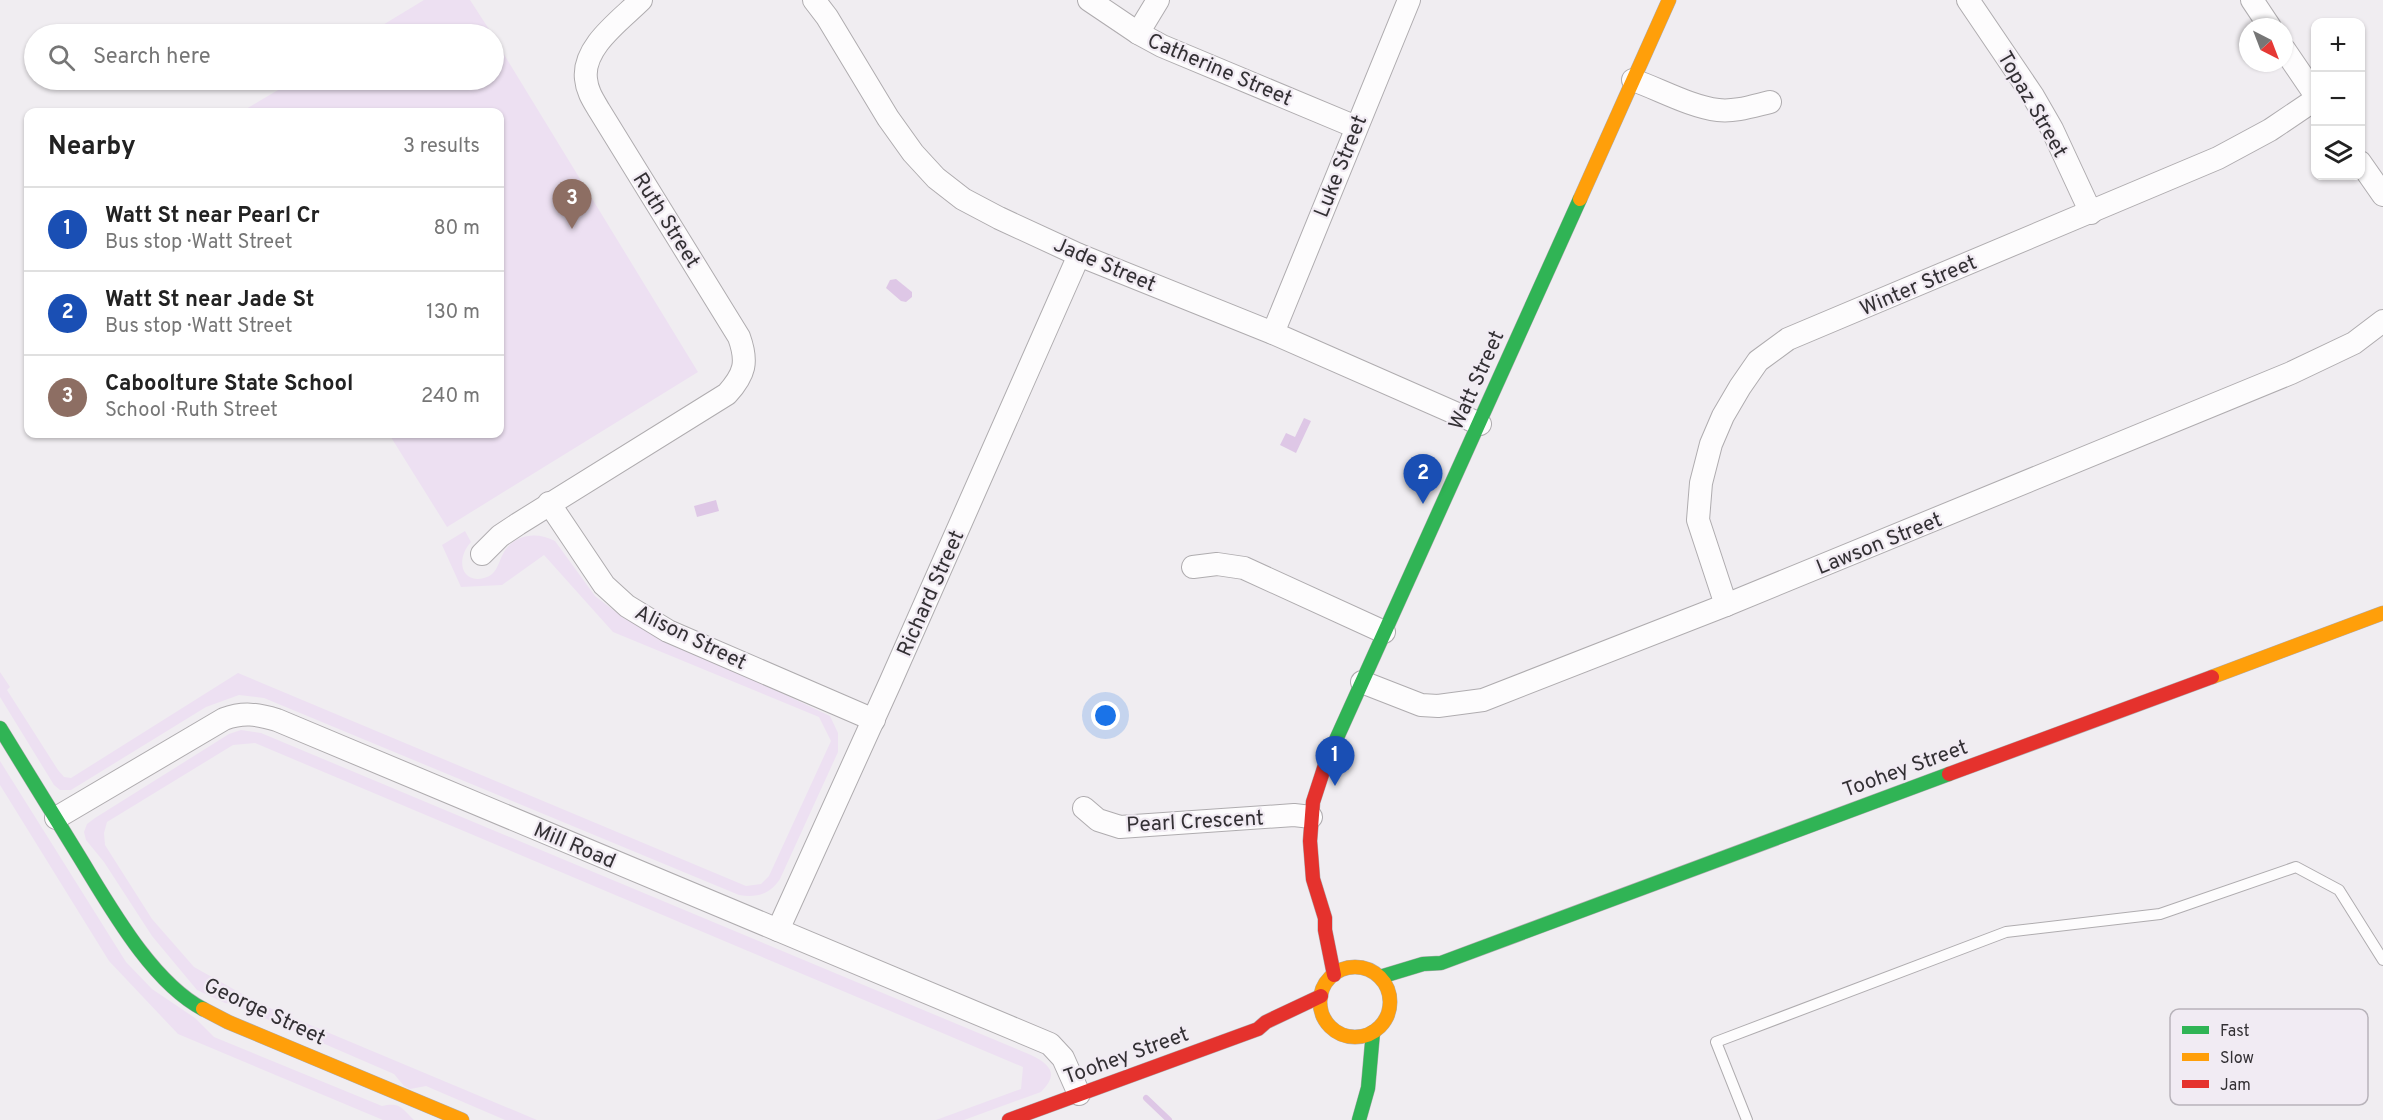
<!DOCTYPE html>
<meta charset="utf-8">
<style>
:root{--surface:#fff;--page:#f6f6f6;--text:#222;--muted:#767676;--line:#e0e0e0;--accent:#757276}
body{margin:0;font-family:Overpass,sans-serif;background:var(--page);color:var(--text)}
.controls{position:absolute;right:18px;top:18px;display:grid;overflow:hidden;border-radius:12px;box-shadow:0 2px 4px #0004}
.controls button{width:54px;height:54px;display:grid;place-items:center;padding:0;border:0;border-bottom:2px solid var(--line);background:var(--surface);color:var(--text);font:30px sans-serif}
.compass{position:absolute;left:2239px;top:18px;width:54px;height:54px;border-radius:50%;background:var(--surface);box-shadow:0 2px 4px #0004;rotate:138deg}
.you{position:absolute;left:1106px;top:716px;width:21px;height:21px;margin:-15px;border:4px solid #fff;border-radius:50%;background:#1a73e8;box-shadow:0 0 0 9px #1a73e833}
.badge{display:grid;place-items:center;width:39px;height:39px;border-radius:50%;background:var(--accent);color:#fff;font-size:20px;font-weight:700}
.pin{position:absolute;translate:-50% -50px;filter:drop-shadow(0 2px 3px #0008)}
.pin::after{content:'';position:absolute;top:32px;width:21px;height:18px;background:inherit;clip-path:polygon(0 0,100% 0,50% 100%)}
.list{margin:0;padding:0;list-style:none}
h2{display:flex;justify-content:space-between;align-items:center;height:78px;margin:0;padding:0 24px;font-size:26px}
h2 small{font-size:20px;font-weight:400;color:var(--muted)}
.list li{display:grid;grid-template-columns:39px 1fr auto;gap:18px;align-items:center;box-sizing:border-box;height:84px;padding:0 24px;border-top:2px solid var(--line)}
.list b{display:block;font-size:22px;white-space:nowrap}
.list p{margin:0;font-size:20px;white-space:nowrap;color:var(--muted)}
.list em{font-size:20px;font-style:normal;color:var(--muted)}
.icon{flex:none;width:33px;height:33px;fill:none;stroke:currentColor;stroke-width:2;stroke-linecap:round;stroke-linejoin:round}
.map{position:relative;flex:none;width:2383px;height:1120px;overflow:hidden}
.search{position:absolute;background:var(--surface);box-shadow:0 2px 4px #0004;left:24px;top:24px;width:480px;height:66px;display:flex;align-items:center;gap:15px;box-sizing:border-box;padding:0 21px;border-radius:33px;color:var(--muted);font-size:22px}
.panel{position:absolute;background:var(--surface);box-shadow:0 2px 4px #0004;left:24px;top:108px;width:480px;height:330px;border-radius:12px}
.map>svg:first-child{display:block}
.green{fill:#ede0f2}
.water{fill:#dec7e6}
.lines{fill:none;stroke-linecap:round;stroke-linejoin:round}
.stream{stroke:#dec7e6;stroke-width:6}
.lane-casing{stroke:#afacaf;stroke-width:12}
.street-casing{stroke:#afacaf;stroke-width:24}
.fast-casing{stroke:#afacaf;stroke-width:15}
.slow-casing{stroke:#afacaf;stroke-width:15}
.jam-casing{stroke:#afacaf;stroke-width:15}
.lane{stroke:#fdfcfd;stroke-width:10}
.street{stroke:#fdfcfd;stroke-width:22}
.fast{stroke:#30b455;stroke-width:14}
.slow{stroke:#ff9f0a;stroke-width:14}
.jam{stroke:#e5322d;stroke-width:14}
.labels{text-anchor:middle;stroke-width:4.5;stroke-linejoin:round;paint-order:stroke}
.street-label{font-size:21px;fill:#333034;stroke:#f1ebf3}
.key{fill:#f1ebf3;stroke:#b8b3ba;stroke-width:1.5}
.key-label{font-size:16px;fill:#333034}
</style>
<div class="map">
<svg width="2383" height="1120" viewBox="0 0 2383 1120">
<rect width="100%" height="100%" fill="#f0edf1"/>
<g class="green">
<path d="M424,0H470L492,34H368Z"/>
<path d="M494,38L698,372L447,527L389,434H500V112H241L295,80H494Z"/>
<path d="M465,531L471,542C456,558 460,584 484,578C497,575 498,563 503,554C513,534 537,531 555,541L595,596L625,619L830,716L838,733V752L780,879C770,894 757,898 739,895L264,698L239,695L206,707L71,790H60L54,785L0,697V672L10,687L7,690L58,770L64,777L71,778L238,673L746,886L761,884L769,876L831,741L819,717L613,632L544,555L502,585L461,587L442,545Z"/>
<path d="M241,730L261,733L1031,1055C1051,1065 1059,1074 1041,1092L964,1120H936L1021,1089L1023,1067L255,743L233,745L107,822L104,833L105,845L152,919L194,967L260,1004L537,1120H505L426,1086L410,1089L404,1086L394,1074L232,1004L225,1003L197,990L152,936L104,862L86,840L84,832L87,824L95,818L229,734Z"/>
<path d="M0,761L126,962L152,989L195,1018L214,1037L382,1106C401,1102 402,1109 414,1120H383L178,1034L109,961L0,785Z"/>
</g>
<g class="water">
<path d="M896,279L912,292V297L906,302L901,301L886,288L890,280Z"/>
<path d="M1304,418L1311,421L1296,453L1280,445L1286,433L1295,437Z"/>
<path d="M716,500L719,511L697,517L694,506Z"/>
</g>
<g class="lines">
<path class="stream" d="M1146,1098L1169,1120"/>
<g class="lane-casing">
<path id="lane" d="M1747,1120L1716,1042L2006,932L2160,914L2296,867L2339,890L2383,960"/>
</g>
<g class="street-casing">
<g id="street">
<path d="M814,0L827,17L888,118L913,153L936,178L963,199L999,218L1079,255L1273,333L1480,424"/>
<path d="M1089,0L1138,33L1162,46L1356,127"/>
<path d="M1968,0L2033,96L2052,129L2091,213"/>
<path d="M2252,0L2270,27"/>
<path d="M1138,33L1158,0"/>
<path d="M2284,49L2316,96"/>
<path d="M1633,80C1659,89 1691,107 1718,110C1735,112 1753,106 1770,102"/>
<path d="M2360,162L2383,195"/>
<path d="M1273,333L1409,0"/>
<path d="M549,503L604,585L627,606L668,631L874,720"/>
<path d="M482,554L500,536L518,524L727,394C745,374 748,362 739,337L599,110C593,100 587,91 586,79C582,47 621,20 641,0"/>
<path d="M1193,567L1217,564L1244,568L1384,632"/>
<path d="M1726,605L1698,520L1701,483L1711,444L1723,416L1740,387L1758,361L1788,339L2218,158L2270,130L2316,99"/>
<path d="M1362,682L1421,705L1438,706L1483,700L1726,605L2291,373L2354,343L2383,321"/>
<path d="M1084,808L1098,820L1120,827L1294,815L1311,817"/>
<path d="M56,818L224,719C243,712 257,714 277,720L1050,1044L1063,1058L1079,1094"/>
<path d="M778,930L890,683L1079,255"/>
</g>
</g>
<g class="fast-casing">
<g id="fast">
<path d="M0,728C26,770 51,811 77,853C108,903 150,981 203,1009"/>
<path d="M1326,762L1580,199"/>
<path d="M1380,977L1423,964L1441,963L1949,774"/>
<path d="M1359,1120L1368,1088L1373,1032"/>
</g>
</g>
<g class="slow-casing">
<g id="slow">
<path d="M1580,199L1669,0"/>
<path d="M2212,677L2383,613"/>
<circle cx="1355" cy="1002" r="35"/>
<path d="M203,1009L228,1022L462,1120"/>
</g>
</g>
<g class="jam-casing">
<g id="jam">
<path d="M1326,762L1313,802L1310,841L1313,879L1325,918V930L1334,975"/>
<path d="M1949,774L2212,677"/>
<path d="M1009,1120L1258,1029L1266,1022L1321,996"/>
</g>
</g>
<use href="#lane" class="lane"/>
<use href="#street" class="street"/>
<use href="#fast" class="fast"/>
<use href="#slow" class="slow"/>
<use href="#jam" class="jam"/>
</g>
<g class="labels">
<g class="street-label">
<text transform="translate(1220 69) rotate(23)" y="7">Catherine Street</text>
<text transform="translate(2033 104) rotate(60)" y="7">Topaz Street</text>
<text transform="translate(1340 166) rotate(-68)" y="7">Luke Street</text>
<text transform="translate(667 220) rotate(58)" y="7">Ruth Street</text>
<text transform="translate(1105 264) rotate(23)" y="7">Jade Street</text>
<text transform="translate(1918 285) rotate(-23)" y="7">Winter Street</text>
<text transform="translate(1476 380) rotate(-66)" y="7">Watt Street</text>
<text transform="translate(1879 543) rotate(-22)" y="7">Lawson Street</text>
<text transform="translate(930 593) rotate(-66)" y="7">Richard Street</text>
<text transform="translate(691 637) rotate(26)" y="7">Alison Street</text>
<text transform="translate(1905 768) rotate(-20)" y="7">Toohey Street</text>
<text transform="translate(1195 821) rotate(-3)" y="7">Pearl Crescent</text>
<text transform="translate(575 845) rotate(23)" y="7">Mill Road</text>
<text transform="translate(265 1011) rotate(25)" y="7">George Street</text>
<text transform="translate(1126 1055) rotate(-20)" y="7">Toohey Street</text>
</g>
</g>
<rect x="2170" y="1009" width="198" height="96" rx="9" class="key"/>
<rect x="2182" y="1026" width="27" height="8" fill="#30b455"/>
<rect x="2182" y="1053" width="27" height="8" fill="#ff9f0a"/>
<rect x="2182" y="1080" width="27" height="8" fill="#e5322d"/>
<g class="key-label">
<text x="2220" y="1036">Fast</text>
<text x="2220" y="1063">Slow</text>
<text x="2220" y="1090">Jam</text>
</g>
</svg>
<div class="controls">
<button>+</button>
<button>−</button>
<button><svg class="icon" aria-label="layers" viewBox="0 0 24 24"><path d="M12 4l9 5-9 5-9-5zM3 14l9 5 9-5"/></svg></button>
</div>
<svg class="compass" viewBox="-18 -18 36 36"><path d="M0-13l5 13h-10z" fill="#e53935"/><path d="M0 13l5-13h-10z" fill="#767676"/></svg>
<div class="you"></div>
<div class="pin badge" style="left:1335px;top:786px;background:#1a4fb4">1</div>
<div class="pin badge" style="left:1423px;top:504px;background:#1a4fb4">2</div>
<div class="pin badge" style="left:572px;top:229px;background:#8d6e63">3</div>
<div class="search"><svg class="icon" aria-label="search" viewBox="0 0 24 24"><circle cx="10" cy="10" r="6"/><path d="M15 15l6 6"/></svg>Search here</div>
<section class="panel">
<h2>Nearby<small>3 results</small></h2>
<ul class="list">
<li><span class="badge" style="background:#1a4fb4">1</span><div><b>Watt St near Pearl Cr</b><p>Bus stop · Watt Street</p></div><em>80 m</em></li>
<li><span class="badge" style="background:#1a4fb4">2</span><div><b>Watt St near Jade St</b><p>Bus stop · Watt Street</p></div><em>130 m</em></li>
<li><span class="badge" style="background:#8d6e63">3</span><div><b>Caboolture State School</b><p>School · Ruth Street</p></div><em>240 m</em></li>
</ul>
</section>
</div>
